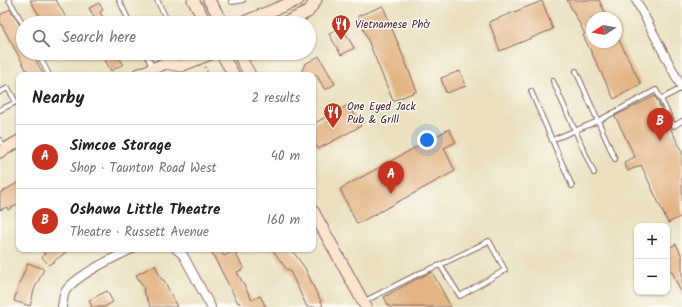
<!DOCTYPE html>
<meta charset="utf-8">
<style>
:root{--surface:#fff;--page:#f6f6f6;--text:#202124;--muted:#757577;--line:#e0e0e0;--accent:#c8321e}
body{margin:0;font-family:Kalam,sans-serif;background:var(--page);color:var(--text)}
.controls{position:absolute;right:12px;bottom:12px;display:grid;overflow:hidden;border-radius:8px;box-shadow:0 1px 3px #0004}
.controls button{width:36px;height:36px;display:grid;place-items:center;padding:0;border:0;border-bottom:1px solid var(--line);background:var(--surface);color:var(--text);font:20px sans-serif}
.compass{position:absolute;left:586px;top:12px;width:36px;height:36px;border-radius:50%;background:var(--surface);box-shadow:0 1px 3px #0004;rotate:259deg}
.you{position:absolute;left:427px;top:140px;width:14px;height:14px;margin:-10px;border:3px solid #fff;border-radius:50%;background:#1a73e8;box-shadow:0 0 0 6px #1a73e833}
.badge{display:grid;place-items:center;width:26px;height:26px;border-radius:50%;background:var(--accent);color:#fff;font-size:13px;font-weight:700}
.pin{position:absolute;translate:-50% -33px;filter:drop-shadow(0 1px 2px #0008)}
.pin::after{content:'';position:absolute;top:21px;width:14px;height:12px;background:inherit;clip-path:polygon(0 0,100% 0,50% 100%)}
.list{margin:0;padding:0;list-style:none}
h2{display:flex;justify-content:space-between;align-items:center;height:52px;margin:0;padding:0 16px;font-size:17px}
h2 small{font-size:13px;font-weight:400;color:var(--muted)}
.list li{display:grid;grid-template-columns:26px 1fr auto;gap:12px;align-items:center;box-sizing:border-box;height:64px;padding:0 16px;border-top:1px solid var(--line)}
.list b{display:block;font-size:15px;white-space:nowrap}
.list p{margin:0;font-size:13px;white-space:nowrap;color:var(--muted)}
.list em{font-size:13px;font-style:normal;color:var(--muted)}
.icon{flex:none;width:22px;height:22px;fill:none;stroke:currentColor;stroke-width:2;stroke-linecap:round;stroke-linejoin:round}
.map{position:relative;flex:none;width:682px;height:307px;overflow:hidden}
.search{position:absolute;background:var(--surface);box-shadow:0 1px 3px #0004;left:16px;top:16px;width:300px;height:44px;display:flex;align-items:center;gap:10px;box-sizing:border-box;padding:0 14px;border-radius:22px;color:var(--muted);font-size:15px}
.panel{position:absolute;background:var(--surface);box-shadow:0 1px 3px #0004;left:16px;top:72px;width:300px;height:180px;border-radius:8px}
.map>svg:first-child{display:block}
.building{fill:#e3b585}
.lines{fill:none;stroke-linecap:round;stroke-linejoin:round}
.lane-casing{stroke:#82635e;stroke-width:6}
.street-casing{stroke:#82635e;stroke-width:10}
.secondary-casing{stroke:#82635e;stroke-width:13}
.path{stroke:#82635e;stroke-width:2;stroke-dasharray:1 3;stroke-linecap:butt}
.lane{stroke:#fff;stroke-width:4}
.street{stroke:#fff;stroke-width:8}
.secondary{stroke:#fbe5cf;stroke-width:11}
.labels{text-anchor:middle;stroke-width:3;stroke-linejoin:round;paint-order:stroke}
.poi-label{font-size:11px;fill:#4a1f2b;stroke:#fdfcf7;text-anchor:start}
</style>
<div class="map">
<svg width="682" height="307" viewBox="0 0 682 307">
<rect width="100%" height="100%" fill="#fdfcf7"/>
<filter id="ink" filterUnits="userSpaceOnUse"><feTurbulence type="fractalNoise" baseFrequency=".025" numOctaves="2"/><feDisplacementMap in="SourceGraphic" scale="8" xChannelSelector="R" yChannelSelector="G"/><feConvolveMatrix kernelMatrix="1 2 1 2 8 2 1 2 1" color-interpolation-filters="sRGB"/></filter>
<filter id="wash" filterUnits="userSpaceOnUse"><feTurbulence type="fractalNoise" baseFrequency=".012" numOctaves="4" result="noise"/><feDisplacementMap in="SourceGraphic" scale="16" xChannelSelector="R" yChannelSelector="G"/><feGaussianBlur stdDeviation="0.9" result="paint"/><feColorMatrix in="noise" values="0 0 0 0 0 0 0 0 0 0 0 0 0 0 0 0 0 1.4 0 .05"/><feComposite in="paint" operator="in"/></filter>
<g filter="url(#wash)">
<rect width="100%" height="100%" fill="#eae0be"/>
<g id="blocks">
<g class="building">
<path d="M30,0H56L69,23H44Z"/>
<path d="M567,0H599L606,15L600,18H592V42H616V34L641,84L614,99L583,35L585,34Z"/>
<path d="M542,1L553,29L500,51L489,22Z"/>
<path d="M99,3L103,10L100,12L106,23H97L89,8Z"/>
<path d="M383,6L417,91L393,101L358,16Z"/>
<path d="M10,9L23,30V53H32L44,75H29L0,22V15Z"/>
<path d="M342,27L354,48L341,55L329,34Z"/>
<path d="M101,53H117L123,64L111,71Z"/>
<path d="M319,56L335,84L325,90L316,74L315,75H300L305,64Z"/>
<path d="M460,71L466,86L446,93L441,78Z"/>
<path d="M655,96L682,152V216L668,223L641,165L628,171L624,162L635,157L615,116Z"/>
<path d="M348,105L361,126L318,149L313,140V124Z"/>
<path d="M449,129L456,142L444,148L455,171L357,224L340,189Z"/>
<path d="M19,182V203L8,210L7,207L0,210V193Z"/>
<path d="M676,244L682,256V295L667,260V249Z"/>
<path d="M41,249H70L49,265L42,257L45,254Z"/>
<path d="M210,249H220L224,256L234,251L244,269L237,272L252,300L260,296L266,307H239L241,306L239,302L238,303Z"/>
<path d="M272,249H291L305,268L316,292L323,305L319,307H307L289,269L287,270Z"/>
<path d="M28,263L44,269L34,290L30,306L14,301L19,284Z"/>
<path d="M155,265L162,280H164L177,307H151L143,290L144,289L136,275Z"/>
<path d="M432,272L451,307H389L384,297L419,278Z"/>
<path d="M107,291L113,302L104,307H92L89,300Z"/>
</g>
</g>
</g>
<g filter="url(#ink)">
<use href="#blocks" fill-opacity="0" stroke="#82635e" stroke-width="1"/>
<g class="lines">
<g class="lane-casing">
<g id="lane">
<path d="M9,0L23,24"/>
<path d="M119,0L130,23"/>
<path d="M157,0L166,18L165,23"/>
<path d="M231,0L232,2L243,0"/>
<path d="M38,53L49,75"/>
<path d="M146,53L152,67"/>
<path d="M576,71L598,121L656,90L661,99"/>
<path d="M553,81L594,173"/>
<path d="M682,88L661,99L674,126L682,121"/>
<path d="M531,91L552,140L598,121L615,159"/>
<path d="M0,92L8,88L16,102L0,110"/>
<path d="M0,140L5,149"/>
<path d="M552,140L572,186"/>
<path d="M363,302L420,273L440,265L489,241L505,270L460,296L440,265"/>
</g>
</g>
<g class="street-casing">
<g id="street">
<path d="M636,0L682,88"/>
<path d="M176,249L183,255L211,307"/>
<path d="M62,307C63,302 63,293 67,289C78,275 115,257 132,249"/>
</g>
</g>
<g class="secondary-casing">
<g id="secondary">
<path d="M193,0L206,23"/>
<path d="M209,0L223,23"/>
<path d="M241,23L298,0"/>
<path d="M284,23L308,12L316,0"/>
<path d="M221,53L234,75"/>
<path d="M238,53L250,75"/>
<path d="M137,75L166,63L181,66L213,53"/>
<path d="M0,152L19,141"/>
<path d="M313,211L366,307"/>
</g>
</g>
<path class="path" d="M205,67L209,75"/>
<use href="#lane" class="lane"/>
<use href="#street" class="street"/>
<use href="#secondary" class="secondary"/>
</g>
</g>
<defs>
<g id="restaurant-pin" transform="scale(1)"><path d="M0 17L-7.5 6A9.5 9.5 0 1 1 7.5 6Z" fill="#c8321e" stroke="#fdfcf7"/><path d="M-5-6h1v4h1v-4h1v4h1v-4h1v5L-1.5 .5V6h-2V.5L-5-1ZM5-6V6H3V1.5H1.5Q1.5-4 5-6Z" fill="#fff"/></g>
</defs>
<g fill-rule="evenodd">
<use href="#restaurant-pin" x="341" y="24"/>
<use href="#restaurant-pin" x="333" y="112"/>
</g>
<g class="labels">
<g class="poi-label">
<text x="355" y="28">Vietnamese Phở</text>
<text x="347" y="110">One Eyed Jack<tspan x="347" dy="13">Pub &amp; Grill</tspan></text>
</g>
</g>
</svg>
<div class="controls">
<button>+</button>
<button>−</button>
</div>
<svg class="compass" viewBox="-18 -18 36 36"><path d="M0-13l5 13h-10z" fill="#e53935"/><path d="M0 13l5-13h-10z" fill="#757577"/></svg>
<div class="you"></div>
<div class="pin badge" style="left:391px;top:194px">A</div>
<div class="pin badge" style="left:660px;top:141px">B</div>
<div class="search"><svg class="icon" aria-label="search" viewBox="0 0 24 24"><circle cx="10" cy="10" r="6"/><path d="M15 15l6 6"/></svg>Search here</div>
<section class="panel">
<h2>Nearby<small>2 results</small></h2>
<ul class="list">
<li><span class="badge">A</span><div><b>Simcoe Storage</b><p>Shop · Taunton Road West</p></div><em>40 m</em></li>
<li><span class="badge">B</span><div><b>Oshawa Little Theatre</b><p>Theatre · Russett Avenue</p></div><em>160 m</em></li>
</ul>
</section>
</div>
